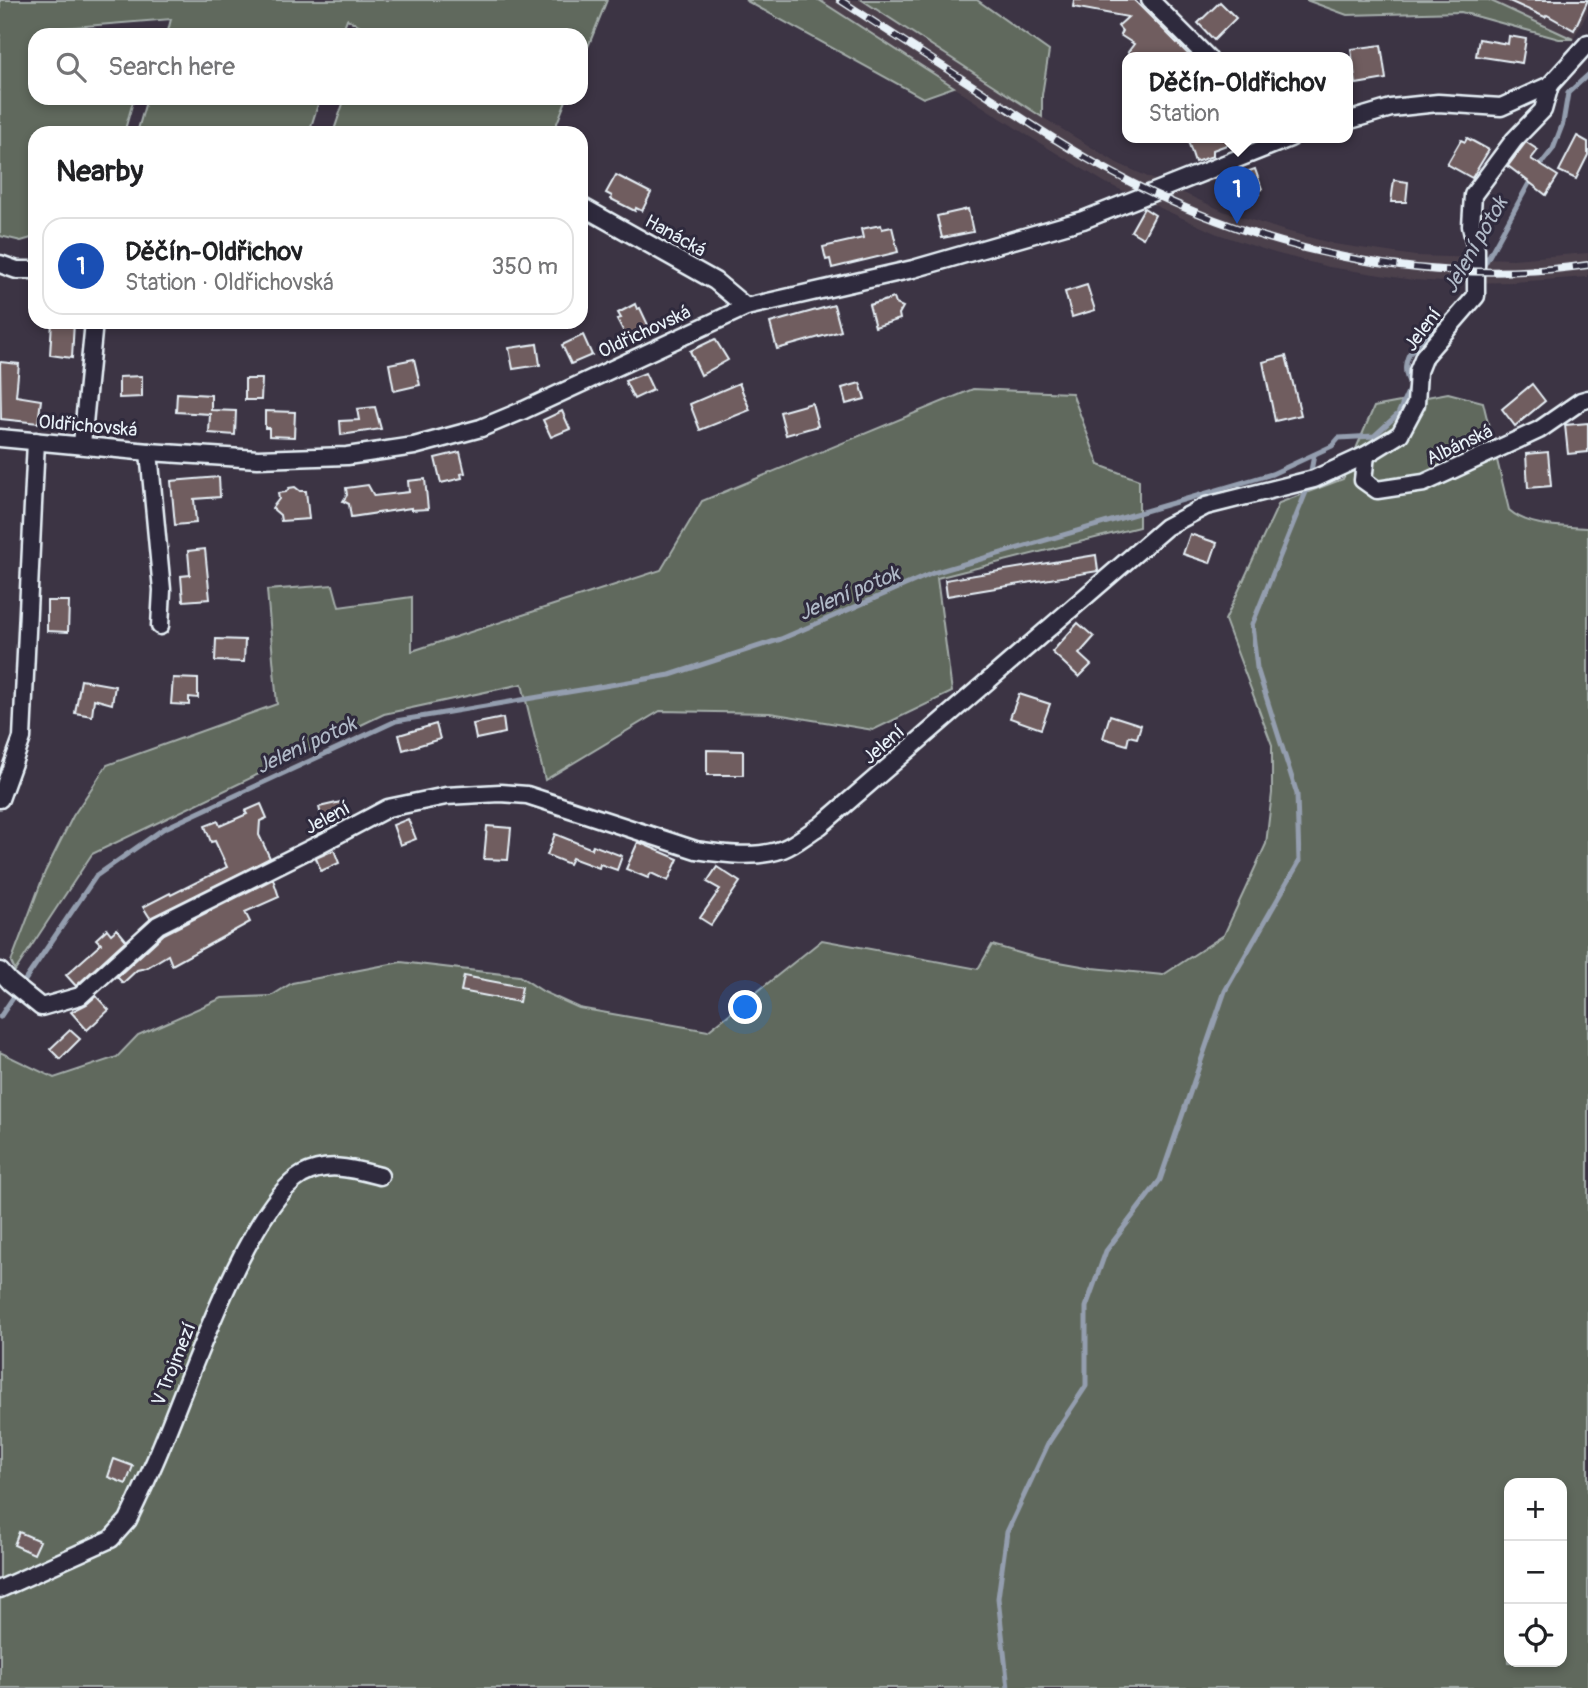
<!DOCTYPE html>
<meta charset="utf-8">
<style>
:root{--surface:#fff;--page:#f2f2f2;--text:#202124;--muted:#757577;--line:#e0e0e0;--accent:#84575d}
body{margin:0;font-family:Pangolin,sans-serif;background:var(--page);color:var(--text)}
.controls{position:absolute;right:21px;bottom:21px;display:grid;overflow:hidden;border-radius:14px;box-shadow:0 4px 10px #0003}
.controls button{width:63px;height:63px;display:grid;place-items:center;padding:0;border:0;border-bottom:2px solid var(--line);background:var(--surface);color:var(--text);font:35px sans-serif}
.you{position:absolute;left:746px;top:1008px;width:24px;height:24px;margin:-18px;border:5px solid #fff;border-radius:50%;background:#1a73e8;box-shadow:0 0 0 10px #1a73e833}
.badge{display:grid;place-items:center;width:46px;height:46px;border-radius:50%;background:var(--accent);color:#fff;font-size:23px;font-weight:700}
.pin{position:absolute;translate:-50% -58px;filter:drop-shadow(0 2px 4px #0008)}
.pin::after{content:'';position:absolute;top:37px;width:24px;height:21px;background:inherit;clip-path:polygon(0 0,100% 0,50% 100%)}
.popup{position:absolute;left:1122px;top:52px;width:231px;height:91px;box-sizing:border-box;display:grid;place-content:center;border-radius:14px;background:var(--surface);filter:drop-shadow(0 2px 5px #0005);font-size:23px;white-space:nowrap;color:var(--muted)}
.popup b{font-size:26px;color:var(--text)}
.popup::after{content:'';position:absolute;left:50%;top:100%;margin-left:-14px;border:14px solid transparent;border-top-color:var(--surface)}
.list{margin:0;padding:0;list-style:none}
h2{display:flex;justify-content:space-between;align-items:center;height:91px;margin:0;padding:0 28px;font-size:30px}
h2 small{font-size:23px;font-weight:400;color:var(--muted)}
.list li{display:grid;grid-template-columns:46px 1fr auto;gap:21px;align-items:center;box-sizing:border-box;height:98px;margin:0 14px 14px;padding:0 14px;border:2px solid var(--line);border-radius:21px}
.list b{display:block;font-size:26px;white-space:nowrap}
.list p{margin:0;font-size:23px;white-space:nowrap;color:var(--muted)}
.list em{font-size:23px;font-style:normal;color:var(--muted)}
.icon{flex:none;width:38px;height:38px;fill:none;stroke:currentColor;stroke-width:2;stroke-linecap:round;stroke-linejoin:round}
.map{position:relative;flex:none;width:1588px;height:1688px;overflow:hidden}
.search{position:absolute;background:var(--surface);box-shadow:0 4px 10px #0003;left:28px;top:28px;width:560px;height:77px;display:flex;align-items:center;gap:18px;box-sizing:border-box;padding:0 24px;border-radius:21px;color:var(--muted);font-size:26px}
.panel{position:absolute;background:var(--surface);box-shadow:0 4px 10px #0003;left:28px;top:126px;width:560px;height:203px;border-radius:21px}
.map>svg:first-child{display:block}
.built{fill:#4c404c}
.green{fill:#61695d;stroke:#a4adaa;stroke-width:2;fill-rule:evenodd}
.lines{fill:none;stroke-linecap:round;stroke-linejoin:round}
.stream{stroke:#949eaf;stroke-width:5}
.building{fill:#705d5e;stroke:#e8f1f8;stroke-width:2}
.street-casing{stroke:#e8f1f8;stroke-width:21}
.street{stroke:#2f2a3d;stroke-width:16}
.rail-casing{stroke:#e8f1f8;stroke-width:8}
.rail{stroke:#2f2a3d;stroke-width:5;stroke-dasharray:16;stroke-linecap:butt}
.labels{text-anchor:middle;stroke-width:6;stroke-linejoin:round;paint-order:stroke}
.street-label{font-size:19px;fill:#e8f1f8;stroke:#2f2a3d}
.water-label{font-size:21px;font-style:italic;fill:#b0b9c7;stroke:#2f2a3d}
</style>
<div class="map">
<svg width="1588" height="1688" viewBox="0 0 1588 1688">
<rect width="100%" height="100%" fill="#3c3444"/>
<filter id="ink" filterUnits="userSpaceOnUse"><feTurbulence type="fractalNoise" baseFrequency=".0143" numOctaves="2"/><feDisplacementMap in="SourceGraphic" scale="14" xChannelSelector="R" yChannelSelector="G"/><feConvolveMatrix kernelMatrix="1 2 1 2 8 2 1 2 1" color-interpolation-filters="sRGB"/></filter>
<g filter="url(#ink)">
<g class="built">
<path d="M819,0H862L1042,117L1117,163L1223,211L1282,230L1334,244L1415,256L1513,259L1588,253V277L1513,282L1461,283L1413,280L1329,267L1275,253L1215,233L1106,183L1030,137Z"/>
<path d="M1489,0H1588V12L1573,39Z"/>
</g>
<g class="green">
<path d="M0,0H607L581,64V35H378L347,19L341,35H167L171,19L61,28L92,35H35V98H134L124,133H35V237L21,241L0,236Z"/>
<path d="M745,0H819L954,87L923,98Z"/>
<path d="M862,0H977L1049,51L1042,95V117Z"/>
<path d="M1306,0H1489L1573,39H1559L1461,12L1347,15Z"/>
<path d="M147,98H320L309,133H137Z"/>
<path d="M345,98H567L553,133H333Z"/>
<path d="M973,389L1072,393L1099,465L1139,480V527L937,578L952,692L873,730L770,713L660,711L545,780L522,684L384,714L92,854L15,971L11,962L45,872L73,816L107,765L277,704L267,590L333,585L339,607L412,597V651L661,570L702,501Z"/>
<path d="M1448,393L1483,402L1509,510C1529,528 1562,526 1588,528V1688H0V1052L54,1078L117,1057L138,1035L222,998L271,996L292,983L401,962L519,976L544,992L579,1008L708,1031L822,940L978,969L992,945L1037,958L1093,968L1163,975L1224,935L1266,844L1272,793V745L1225,620L1279,503L1343,479L1374,407ZM1509,1483H1562V1662H1509Z"/>
</g>
<g class="lines">
<g class="stream">
<path d="M1538,168L1553,149L1563,123L1568,93L1588,75"/>
<path d="M1482,269L1533,176"/>
<path d="M0,1017L96,876L163,829L396,721L670,675L781,639L933,573L1272,474L1332,446L1339,438L1374,436L1398,414L1411,385C1404,375 1404,365 1409,354L1453,311"/>
<path d="M1008,1688L998,1598L1007,1532L1049,1442L1086,1386V1307L1106,1251L1160,1180L1225,991L1299,862L1297,794L1257,668L1252,625L1308,487L1314,455"/>
</g>
</g>
<g class="building">
<path d="M1074,0H1134L1192,58H1135L1128,52L1134,44L1120,35L1122,31L1118,26L1128,17L1073,7Z"/>
<path d="M1507,0H1588L1574,30L1547,15L1545,17Z"/>
<path d="M1220,2L1236,18L1214,40L1198,23Z"/>
<path d="M1509,36L1526,39L1522,63L1476,56L1479,39L1508,44Z"/>
<path d="M1381,45L1386,79L1356,84L1351,49Z"/>
<path d="M1577,136L1588,142V155L1576,179L1559,171Z"/>
<path d="M1187,138H1240V140L1213,150V156L1195,162Z"/>
<path d="M1467,138L1489,150L1472,178L1447,164L1461,140L1465,142Z"/>
<path d="M1526,142L1538,150L1531,159L1558,176L1546,195L1508,166Z"/>
<path d="M1255,169L1262,189L1258,191L1259,194L1245,199L1243,195L1235,198L1228,178Z"/>
<path d="M616,175L651,193L642,211L636,208L635,211L611,199L612,196L606,193Z"/>
<path d="M1394,180L1408,182L1406,202H1391Z"/>
<path d="M1144,208L1155,215L1143,238L1131,231Z"/>
<path d="M968,209L973,232L942,238L937,216Z"/>
<path d="M881,225L882,229L892,227L898,252L832,268L830,259L826,260L823,247L863,238L861,229Z"/>
<path d="M1087,285L1095,310L1072,317L1065,292Z"/>
<path d="M894,298L896,304L903,307L899,314L900,319L875,327L869,305Z"/>
<path d="M635,304L637,309L640,308L649,327L627,338L617,319L621,318L618,313Z"/>
<path d="M834,305L841,331L777,349L770,323Z"/>
<path d="M52,322H74L72,358L50,355Z"/>
<path d="M583,335L592,355L571,364L562,345Z"/>
<path d="M715,339L728,360L701,375L690,351Z"/>
<path d="M537,344L540,365L513,369L509,348Z"/>
<path d="M1286,356L1301,415L1275,421L1263,362Z"/>
<path d="M414,359L420,385L394,391L389,364Z"/>
<path d="M0,362L19,364L16,396L41,400L38,423L1,419Z"/>
<path d="M645,373L653,390L634,399L625,381Z"/>
<path d="M142,376V397L119,398V377Z"/>
<path d="M245,379H262L261,400H245Z"/>
<path d="M739,383L750,410L700,430L690,404Z"/>
<path d="M860,383L865,399L846,404L842,388Z"/>
<path d="M1532,384L1545,401L1515,426L1502,409Z"/>
<path d="M177,393L211,395V410L236,411L235,435L209,433L210,414L176,412Z"/>
<path d="M812,403L818,426L786,435L780,412Z"/>
<path d="M375,407L381,429L341,435L340,421L359,420L357,409Z"/>
<path d="M265,411L295,412L294,437L269,436V428H265Z"/>
<path d="M562,411L570,429L551,437L543,420Z"/>
<path d="M1588,423V452L1568,454L1565,425Z"/>
<path d="M460,452L465,473L461,474L462,478L441,483L435,458Z"/>
<path d="M1548,452L1551,486L1528,488L1526,454Z"/>
<path d="M219,477L220,497L194,499L196,523L175,525L171,481Z"/>
<path d="M425,479L428,509L411,510V508L351,517L349,504L343,501L347,495L346,488L368,485L374,496L409,492L408,481Z"/>
<path d="M295,487L300,491H306L309,519L281,521L280,515L272,508L279,499L278,493L286,492L289,488Z"/>
<path d="M1190,534L1217,543L1210,563L1183,554Z"/>
<path d="M205,549L210,599L183,601L181,576L190,575L188,551Z"/>
<path d="M1096,555L1098,571L947,596L945,580Z"/>
<path d="M47,601H69L68,632L47,631Z"/>
<path d="M1078,623L1094,637L1079,654L1091,665L1079,677L1052,652Z"/>
<path d="M216,639L245,640L244,662L215,661Z"/>
<path d="M173,678L198,679V698L189,697V705L171,704Z"/>
<path d="M81,680L115,686L112,704L94,699L92,716L75,713Z"/>
<path d="M1019,694L1050,704L1041,729L1010,718Z"/>
<path d="M1110,715L1141,725L1137,738L1129,736L1127,745L1103,738Z"/>
<path d="M503,718L505,733L476,739L473,724Z"/>
<path d="M436,724L440,739L403,750L399,735Z"/>
<path d="M707,750L743,751V775H707Z"/>
<path d="M345,801L348,817L323,824L319,807Z"/>
<path d="M261,804L267,818L260,821L259,835L270,858L150,918L143,907L170,893L171,895L227,867L215,841L211,842L205,826L218,821L220,826L247,814L245,811Z"/>
<path d="M408,819L416,839L400,845L393,825Z"/>
<path d="M487,826L511,828L508,860L484,859Z"/>
<path d="M555,834L592,849L593,845L622,856L617,870L600,864L599,868L572,858L569,864L547,855Z"/>
<path d="M638,842L678,859L668,881L651,873L648,878L626,869Z"/>
<path d="M334,850L339,863L321,871L316,858Z"/>
<path d="M717,867L740,882L711,925L700,918L720,889L707,882Z"/>
<path d="M273,879L279,897L245,912L250,922L172,965L168,955L146,968L137,970L123,983L117,977L164,934Z"/>
<path d="M107,929L111,934L117,929L126,940L76,986L66,975L101,944L96,939Z"/>
<path d="M464,976L522,987L519,1002L461,991Z"/>
<path d="M96,996L109,1010L87,1030L71,1012L87,1004Z"/>
<path d="M70,1030L80,1039L60,1059L50,1049Z"/>
<path d="M114,1459L133,1466L126,1484L108,1477Z"/>
<path d="M19,1532L40,1541L34,1554L14,1545Z"/>
</g>
<g class="lines">
<g class="street-casing">
<g id="street">
<path d="M1150,0L1208,58"/>
<path d="M1347,121L1391,108L1438,103L1501,107L1550,85L1588,43"/>
<path d="M581,206L715,281L746,307"/>
<path d="M0,264L17,270H35"/>
<path d="M0,438L149,452L258,459L347,456L414,446L481,428L524,410L746,307L913,269L1083,220L1290,138"/>
<path d="M82,444L94,322"/>
<path d="M149,452L162,590L160,626"/>
<path d="M1366,455L1363,480L1377,490L1424,483L1539,430L1581,401L1588,399"/>
<path d="M0,799L22,738L36,441"/>
<path d="M0,971L10,982L41,1007L80,996L158,925L320,844L388,808L446,796L500,793L527,795L696,850C723,854 756,859 783,849C796,844 808,833 820,826L1166,527L1206,506L1314,479L1366,455L1400,434L1416,404L1418,371L1424,356L1476,296V249L1471,226L1473,195L1514,140L1543,110L1550,85"/>
<path d="M0,1589L111,1539L128,1520C139,1496 151,1472 161,1447C187,1386 248,1206 302,1175C328,1161 353,1169 380,1176"/>
</g>
</g>
<use href="#street" class="street"/>
<g class="rail-casing">
<path id="rail" d="M840,0C889,32 938,63 987,95C1028,122 1069,150 1113,173C1257,251 1425,288 1588,265"/>
</g>
<use href="#rail" class="rail"/>
</g>
</g>
<g class="labels">
<g class="street-label">
<text transform="translate(676 235) rotate(29)" y="7">Hanácká</text>
<text transform="translate(1422 329) rotate(-53)" y="7">Jelení</text>
<text transform="translate(644 331) rotate(-25)" y="7">Oldřichovská</text>
<text transform="translate(88 425) rotate(5)" y="7">Oldřichovská</text>
<text transform="translate(1459 444) rotate(-25)" y="7">Albánská</text>
<text transform="translate(883 744) rotate(-41)" y="7">Jelení</text>
<text transform="translate(327 817) rotate(-28)" y="7">Jelení</text>
<text transform="translate(173 1364) rotate(-68)" y="7">V Trojmezí</text>
</g>
<g class="water-label">
<text transform="translate(1475 245) rotate(-60)" y="7">Jelení potok</text>
<text transform="translate(849 593) rotate(-23)" y="7">Jelení potok</text>
<text transform="translate(306 745) rotate(-25)" y="7">Jelení potok</text>
</g>
</g>
</svg>
<div class="controls">
<button>+</button>
<button>−</button>
<button><svg class="icon" aria-label="locate" viewBox="0 0 24 24"><circle cx="12" cy="12" r="6"/><path d="M12 2v4M12 18v4M2 12h4M18 12h4"/></svg></button>
</div>
<div class="you"></div>
<div class="pin badge" style="left:1237px;top:224px;background:#1a4fb4">1</div>
<div class="popup"><b>Děčín-Oldřichov</b>Station</div>
<div class="search"><svg class="icon" aria-label="search" viewBox="0 0 24 24"><circle cx="10" cy="10" r="6"/><path d="M15 15l6 6"/></svg>Search here</div>
<section class="panel">
<h2>Nearby<small></small></h2>
<ul class="list">
<li><span class="badge" style="background:#1a4fb4">1</span><div><b>Děčín-Oldřichov</b><p>Station · Oldřichovská</p></div><em>350 m</em></li>
</ul>
</section>
</div>
